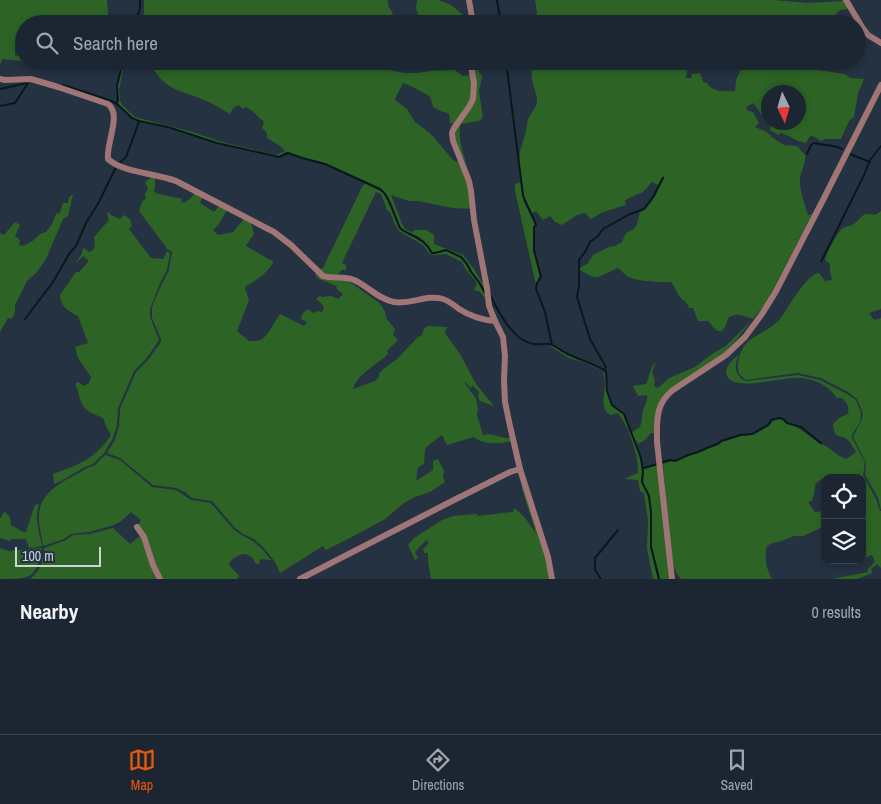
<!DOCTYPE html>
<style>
:root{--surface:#1c2632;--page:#252e3a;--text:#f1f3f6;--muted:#a0a5ac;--line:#3a434d;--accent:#ea580c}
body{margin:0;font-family:"Archivo Narrow",sans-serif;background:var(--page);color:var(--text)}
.controls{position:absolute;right:15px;bottom:15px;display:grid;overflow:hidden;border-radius:10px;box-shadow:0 2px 8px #0003}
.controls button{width:45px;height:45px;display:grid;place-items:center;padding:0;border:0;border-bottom:1px solid var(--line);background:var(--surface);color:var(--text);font:25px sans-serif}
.compass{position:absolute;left:761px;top:85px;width:45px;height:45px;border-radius:50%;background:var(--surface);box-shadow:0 2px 8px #0003;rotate:175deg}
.scale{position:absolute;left:15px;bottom:12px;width:86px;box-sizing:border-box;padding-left:5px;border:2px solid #cbd3dd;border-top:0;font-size:14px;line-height:18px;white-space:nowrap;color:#cbd3dd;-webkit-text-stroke:4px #253242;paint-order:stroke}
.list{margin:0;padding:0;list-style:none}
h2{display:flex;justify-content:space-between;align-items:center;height:65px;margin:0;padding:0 20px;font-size:21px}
h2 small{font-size:16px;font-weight:400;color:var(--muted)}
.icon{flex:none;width:28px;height:28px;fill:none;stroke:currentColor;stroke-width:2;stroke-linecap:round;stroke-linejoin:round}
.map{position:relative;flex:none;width:881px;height:579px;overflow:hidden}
.search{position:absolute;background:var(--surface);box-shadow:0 2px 8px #0003;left:15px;right:15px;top:15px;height:55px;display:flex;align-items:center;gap:12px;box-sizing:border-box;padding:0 18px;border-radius:28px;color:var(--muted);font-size:19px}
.sheet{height:155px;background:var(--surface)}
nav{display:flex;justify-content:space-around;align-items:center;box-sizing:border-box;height:70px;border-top:1px solid var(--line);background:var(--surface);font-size:14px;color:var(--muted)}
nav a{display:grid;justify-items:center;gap:2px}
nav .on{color:var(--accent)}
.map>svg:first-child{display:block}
.green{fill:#2d6425;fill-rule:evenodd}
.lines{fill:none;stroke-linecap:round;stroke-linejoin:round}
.stream{stroke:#09181d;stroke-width:2}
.street{stroke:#9f7576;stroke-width:6}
</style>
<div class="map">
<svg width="881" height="579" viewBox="0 0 881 579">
<rect width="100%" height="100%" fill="#253242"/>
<g class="green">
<path d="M0,0H107L109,24H24V48L15,47V55L24,57V61L2,59L0,66Z"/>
<path d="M144,0H388V6L393,13L391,18L395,24H142L144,12Z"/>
<path d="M417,0H438L451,5L462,14L469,24H421L416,8Z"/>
<path d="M535,0H774L808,3L844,1L849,9L840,10L835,15L817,21L807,20L781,22L776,24H536L537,13Z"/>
<path d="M123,61H125L119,89L120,101L122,105L135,117L192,132L222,142L276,155L285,151L280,146L267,138V133L262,128L264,122L251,110L246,107L243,109L239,105L234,107L230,114C223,110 216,106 209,102C180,89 165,93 149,61H388L382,62V65L390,70L404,73H417L431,71L451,70V68L454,67L456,71L463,76L471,75L472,99L455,124L450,123L449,114L434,108C432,105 432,99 429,96C427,94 407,84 403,83C400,90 397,93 395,100L407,109L415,122L430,133L453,160L462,164L468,182L472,209L453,208L418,201H409L391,195L402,224L406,230L413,232L414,230H427L434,235V244L463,255L474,269L482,282H483L486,292L462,257L446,250L435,253L432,252L426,244L422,240L403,231L400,227L388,197L384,191L325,163L302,157L288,152H285L279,156H276L217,143L168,127L139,121L132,117L117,103L118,101V85Z"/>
<path d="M531,61H689L686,78H691L692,74L700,73L703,82L707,83C713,93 725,91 735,91L736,80L745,61H808L818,70L845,74L850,78L864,79L858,93L854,117L849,121L841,139H825L821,141L815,137L810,136L806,143C797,142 789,135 781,133L778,135L770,130L771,126L767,122L753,103L746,107L748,111L753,112L759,123L755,127L767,132L773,138L784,145L797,146L805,155C806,165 801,170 800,179C799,191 805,204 808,215L812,214L766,303L736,340L724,353L665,395L655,433H651L645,440L638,444L631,433L640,427C642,421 642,415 643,410C645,405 648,401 647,395L638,396L633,386L646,384C650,376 649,368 656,362L652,372L655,381L654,386L658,388L669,378L695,367L712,354L727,345L753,319C742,316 740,312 729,317L725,327L722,331H717L708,321H698L693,308H689C686,300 685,303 681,298C676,293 675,286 671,282C662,283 633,281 627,276C624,274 621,270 618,268L598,277H593L580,270V268L588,263L593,255L609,247L615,246L622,242L626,233L634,229L637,225L640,212C653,206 658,190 664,177L663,176L658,185L652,182L643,192L625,200L626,205L603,212L591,219L585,213L577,215L562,225L555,222L550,216L543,220L536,211L532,214L528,206L524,196L519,161L520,151L525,135L528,119L537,104V98L532,80ZM768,92H798V122H768Z"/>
<path d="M473,63L482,76L479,91L483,117L479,121L461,124C455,139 470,171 474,188C471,180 469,172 466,164C461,153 453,142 456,129L472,108Z"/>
<path d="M153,176L155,177V187L154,189L155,193L182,199L181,201L184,203L192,197L194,193L203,197L200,203L214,212L219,206L227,210L219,224L213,230L218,235L233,232L244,219L251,223L254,234L246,246L270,260H272L273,263C266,274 258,279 246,286L245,288L249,300L237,331L249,341C253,341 260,341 262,339C270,334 274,321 280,314L304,326L307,322L301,319L303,313L308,309L313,313L317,311L322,312L324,308L321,303L316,299L319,296L323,297L331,296L338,299L343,294L336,288L337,286L319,279L315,275L317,272L345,280L353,284L379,303L382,306L385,312L386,318L395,329L393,335L398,340L387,351L388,354C377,365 358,373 353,389L375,381L379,377V374L382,370L397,359L418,337L422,335L424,329L428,326L448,327L446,329L445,333L460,354L476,384L494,406L480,401L478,397L479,392L473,386L470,388L465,381V383L476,399L478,409L477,415L483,435C493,432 501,439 512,438V441C501,444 483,445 474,437L447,445L442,435L430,444L425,449L424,464L418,467L416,481L433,470V461L438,459L444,471L443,477L445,482L430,492L415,497L404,503L385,519L350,538L326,550L323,546L280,573L275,562L263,547L254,539L243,534L235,528L212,501L192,498L185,492L176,488L153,485L120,458L107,453L115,440L119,426L120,409L136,372L148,360L161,342V339L152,318V307L159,290L169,270L172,252L167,249L163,243L139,211L142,202L146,198L145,194L148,189L145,182Z"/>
<path d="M520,182L524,202L535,225L533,228C534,235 533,242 533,249C534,265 545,267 536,285L515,191V184Z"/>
<path d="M366,184L384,193L399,228L402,231L422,242L433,254L447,251L461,258L466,264L471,273L478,282L485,294L492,320L490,318L485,298L479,291H475L474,288L477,285L476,281L466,270L462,262L446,254L435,255L430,254L423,245L399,231L395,224L390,212L387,210L381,194L376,192L342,263L346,265V270H341C340,275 335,275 330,277L319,270L323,268L363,185Z"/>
<path d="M73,194L68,216L63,219L46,259L37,272L27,281L15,305V312L12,319L8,318L0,332V233L4,235L15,222L20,225L15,236L20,240L19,245L24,246C27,244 31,242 34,240C38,236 40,233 46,232L52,224L56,214L60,213L63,203H68L69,197Z"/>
<path d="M881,211V309L869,313L874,320L881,318V510L878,498L865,475L866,462L853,437L861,421L863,414L857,399L848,392L821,378L797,373L746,380L739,374C736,364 739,353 745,345C754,334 773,330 782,316C789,306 807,274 819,273L825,281L832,280L830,272V264L825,260C826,254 838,231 843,228C847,226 851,226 854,224C864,217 860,212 875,215Z"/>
<path d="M108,212L111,215L120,219L124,215L130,219L132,226L129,229L151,258L163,259L167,251L170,253L167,270L161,281L150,309V317L159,340L146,359L134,371L118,408L117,425L112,440L104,453L93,464L83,468L63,480L54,484L53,474C80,464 94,460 111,435L106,426L103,418C97,415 89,413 85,408C79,402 79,391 75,384L78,382L84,386L89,383L91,377L78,358L75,347L88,343L78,316C69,312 60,306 60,295L76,272H79L89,261L83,256L75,264L82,253L83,248L90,252C96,249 95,244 94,237L109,220L107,214Z"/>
<path d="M551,345L567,355L588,363L605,373L607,392L610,402L612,406L624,415L629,431L634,439L640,458L642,469L641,480L648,496L651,513L650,547L658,579H653L647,548L648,521L644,493L640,491L638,480L626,479V478L638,473C639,456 629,427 618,413L610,415C599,407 605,396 605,385C605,381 604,376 603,372L586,363L569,358L550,346Z"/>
<path d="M739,354C734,365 734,376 746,381L798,375L820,380L847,394L856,400L861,413L860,422L852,435V438L865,462L863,475L876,499L880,511H881V568L877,564L871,569L872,573L857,579H832L868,572V569L875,562L872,555L862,559V548L867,546L862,540V478H825V480L822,479C813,484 816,485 814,494C814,495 812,500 812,501L808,502L815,512L823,511L825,514V526L803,536H794L779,542L772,543L767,546C764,558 766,569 772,579H681L677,574L674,567L668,524L663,464L671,461L675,462L688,456L698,453L707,448L719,445L722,442L741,436L753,435L769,426L773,421L777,419H781L800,429L820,444C830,446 836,456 846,459L856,452C854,449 851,444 849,441C840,432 835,442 833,424L839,418L848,414C849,407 848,403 842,398H837C829,386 817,380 802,378C786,375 735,393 727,376C723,368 733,360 739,354Z"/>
<path d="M105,455L120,460L152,487L176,490L191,500L211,503L234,530L243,536L253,541L263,550L271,560L260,559L259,564H256C252,556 246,551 238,556C233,558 231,560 229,565L239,576L237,579H162L138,525L141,520L131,512L120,522L111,526L89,532L71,534L64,539L43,546C42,536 38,525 39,514C41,488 70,479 89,467L94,466Z"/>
<path d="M658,465L671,579H660L652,546V512L649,495L642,480L643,469Z"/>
<path d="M520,476L552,579H431L428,561V553H424L423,549L429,543L426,540L415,552L418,558L415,560L408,545L414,538L442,520L453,516L477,514V516L513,512L514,508C524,514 529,524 536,533L522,489Z"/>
<path d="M39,504C34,518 39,532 42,546L33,548H29L26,539C21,540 17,538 11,539L10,541L0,538V519L3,513L5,512L10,517L11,525L23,532H26L35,505Z"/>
<path d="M113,528L130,544L140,536L147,549L156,579H30C42,569 42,563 44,548L66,540L73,535L90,534Z"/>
<path d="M0,548L9,551L42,548C36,579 31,579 0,579Z"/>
</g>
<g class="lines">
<g class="stream">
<path d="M497,0L501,24"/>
<path d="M132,24C138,16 141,10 140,0"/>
<path d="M506,61L523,195C526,205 533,215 536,225L534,227V250L541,277L537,283L536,289L545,312L552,345"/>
<path d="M63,85L103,98L116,103L132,118L139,121L168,127L217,143L275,156L279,157L288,153L302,158L325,164L380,189C389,195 395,217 400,228C403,231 406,232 410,234C420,238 427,243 432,253H435L446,250L461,257L467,264L471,272L479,282L485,293"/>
<path d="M0,89L27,83"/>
<path d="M116,103L118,101L117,86L123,61"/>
<path d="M0,106L15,103L30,80"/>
<path d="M807,154L811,145L814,143C824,146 833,144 842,149"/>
<path d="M850,154L870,162"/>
<path d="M118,164L126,157L139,122"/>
<path d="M821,262L864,175L870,160L881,146"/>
<path d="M490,295C499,312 512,340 533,344C538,345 544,343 549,344C555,345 561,351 566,353C579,360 593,363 606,371L607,391L612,405L624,414L641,458L643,472L642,482L649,496L651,512V547L659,579"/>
<path d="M25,319L53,282L69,254L76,246L86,223L99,202L116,167"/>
<path d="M604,370L606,367L590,339L577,297L579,285V260L585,252L590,242L598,236L603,229L630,214L644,209L653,197L663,178"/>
<path d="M662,462L671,460L675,461L688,455L698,452L707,448L717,444L721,441L740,435L752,434L768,425L771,420L779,418L783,419L787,423L801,427L821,443"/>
<path d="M644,468L658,464"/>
<path d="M601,579L595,570V558L618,530"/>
</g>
<g class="street">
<path d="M469,0L473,24"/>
<path d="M846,0L862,27L868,35L881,43"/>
<path d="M470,61L474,83L473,99L469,107L454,128L452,133L453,141L469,181L471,191L474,220L487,288L489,306L495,321L503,337L505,356L504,380L505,402L510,426L520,469L548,557L552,579"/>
<path d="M0,79L5,80L31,79L58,87L108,104C122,114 106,143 108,159C123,173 156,173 176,181L274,232L291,245L323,276C333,279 344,276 354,280C368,286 378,299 394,302C410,305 427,294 443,299C449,301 454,305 459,309C470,316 481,320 495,321"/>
<path d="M137,527L144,537L153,565L160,579"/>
<path d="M300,579L456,499L510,472L520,469"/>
<path d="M672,579L657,442C657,421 655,404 673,390L726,355L745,337L762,314L775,293L823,200L881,85"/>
</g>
</g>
</svg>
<div class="controls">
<button><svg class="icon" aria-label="locate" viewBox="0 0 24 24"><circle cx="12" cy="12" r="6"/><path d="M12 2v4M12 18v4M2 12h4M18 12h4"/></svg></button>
<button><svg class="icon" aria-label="layers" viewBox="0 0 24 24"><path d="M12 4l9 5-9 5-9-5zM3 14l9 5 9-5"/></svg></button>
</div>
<svg class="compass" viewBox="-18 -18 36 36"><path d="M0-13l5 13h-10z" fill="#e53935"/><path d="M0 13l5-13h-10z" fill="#a0a5ac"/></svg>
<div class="scale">100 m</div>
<div class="search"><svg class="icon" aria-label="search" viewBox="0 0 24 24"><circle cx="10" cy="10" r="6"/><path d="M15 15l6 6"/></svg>Search here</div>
</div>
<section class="sheet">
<h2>Nearby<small>0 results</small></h2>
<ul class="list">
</ul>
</section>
<nav>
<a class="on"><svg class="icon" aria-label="map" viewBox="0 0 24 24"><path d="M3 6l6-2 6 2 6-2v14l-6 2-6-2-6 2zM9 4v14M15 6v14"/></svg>Map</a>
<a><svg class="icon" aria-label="directions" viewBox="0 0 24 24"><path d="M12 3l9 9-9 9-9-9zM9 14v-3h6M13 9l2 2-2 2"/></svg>Directions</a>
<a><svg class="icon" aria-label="saved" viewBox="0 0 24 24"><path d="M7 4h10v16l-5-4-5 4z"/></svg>Saved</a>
</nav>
